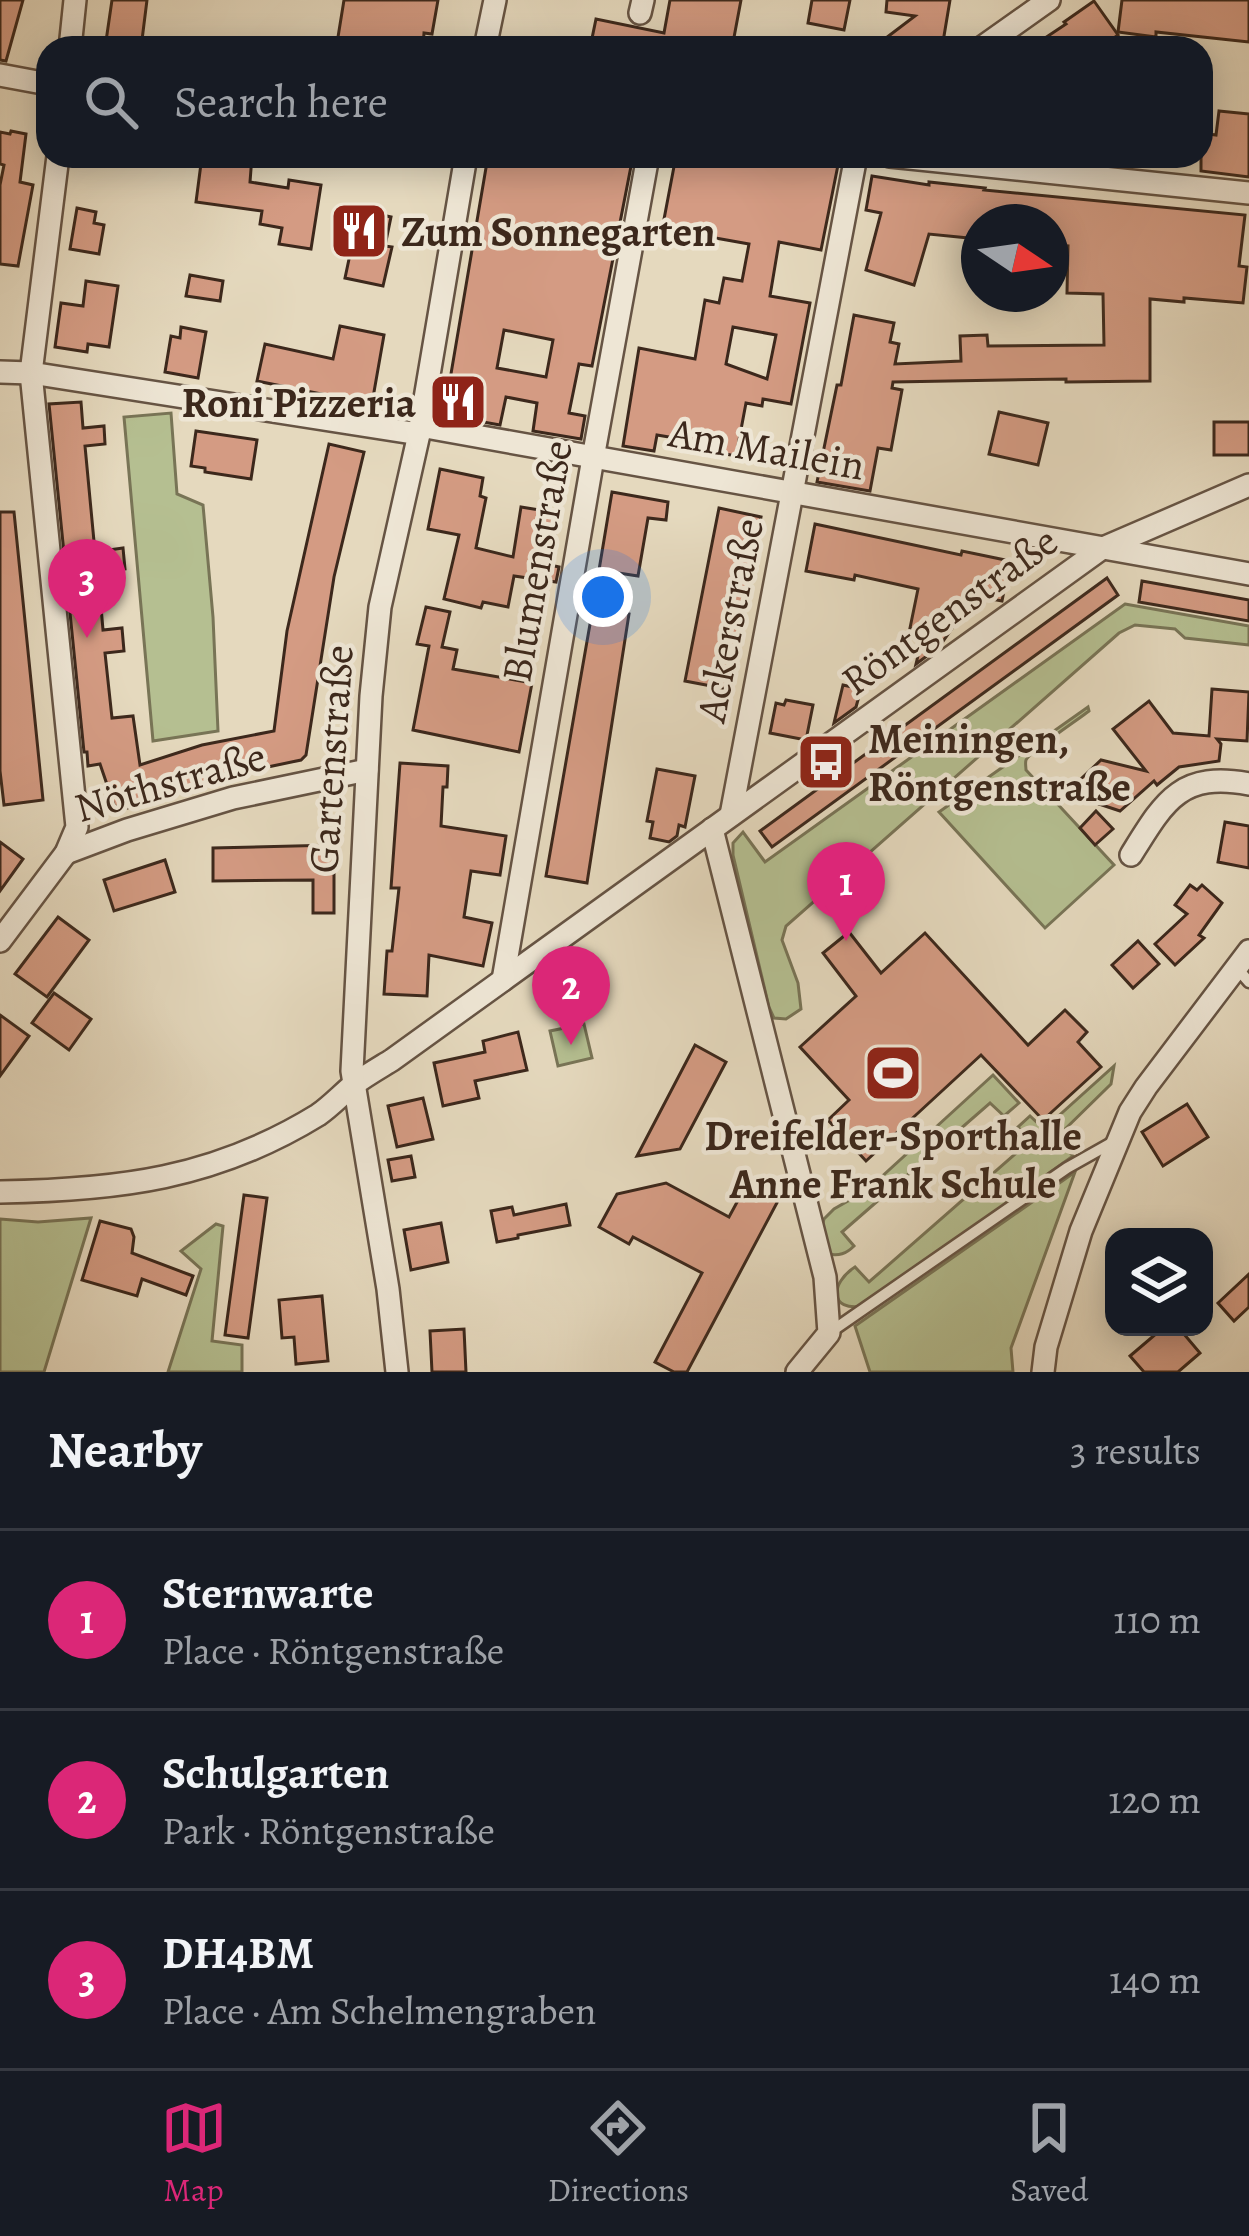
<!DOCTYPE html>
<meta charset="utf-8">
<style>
:root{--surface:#171b24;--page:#242831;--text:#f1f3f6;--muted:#9ea1a6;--line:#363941;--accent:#db2777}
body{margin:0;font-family:Alegreya,serif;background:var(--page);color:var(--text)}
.controls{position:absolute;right:36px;bottom:36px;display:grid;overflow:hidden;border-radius:24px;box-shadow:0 6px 30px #0003}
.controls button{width:108px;height:108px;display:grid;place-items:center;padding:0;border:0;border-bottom:3px solid var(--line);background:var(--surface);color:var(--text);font:60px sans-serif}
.compass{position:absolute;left:961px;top:204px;width:108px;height:108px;border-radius:50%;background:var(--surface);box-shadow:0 6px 30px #0003;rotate:103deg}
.you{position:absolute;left:603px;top:597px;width:42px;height:42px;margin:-30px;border:9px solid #fff;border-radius:50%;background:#1a73e8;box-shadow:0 0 0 18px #1a73e833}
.badge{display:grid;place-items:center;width:78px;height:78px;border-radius:50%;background:var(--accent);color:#fff;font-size:39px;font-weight:700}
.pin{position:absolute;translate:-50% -99px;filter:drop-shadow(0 3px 6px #0008)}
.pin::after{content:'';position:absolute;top:63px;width:42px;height:36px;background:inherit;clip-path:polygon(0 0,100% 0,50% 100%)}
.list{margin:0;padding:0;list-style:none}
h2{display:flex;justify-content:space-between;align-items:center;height:156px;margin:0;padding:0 48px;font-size:51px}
h2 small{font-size:39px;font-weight:400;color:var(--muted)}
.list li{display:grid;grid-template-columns:78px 1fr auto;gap:36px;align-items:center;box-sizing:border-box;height:180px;padding:0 48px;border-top:3px solid var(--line)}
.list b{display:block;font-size:45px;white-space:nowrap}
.list p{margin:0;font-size:39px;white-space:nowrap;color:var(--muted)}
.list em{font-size:39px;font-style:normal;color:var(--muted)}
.icon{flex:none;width:66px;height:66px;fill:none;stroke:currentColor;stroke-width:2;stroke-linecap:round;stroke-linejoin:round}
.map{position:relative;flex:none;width:1249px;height:1372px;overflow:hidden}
.search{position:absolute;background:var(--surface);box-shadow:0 6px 30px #0003;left:36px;right:36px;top:36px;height:132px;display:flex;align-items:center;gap:30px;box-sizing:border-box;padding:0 42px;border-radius:36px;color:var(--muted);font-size:45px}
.sheet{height:696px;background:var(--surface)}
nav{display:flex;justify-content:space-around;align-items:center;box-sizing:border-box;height:168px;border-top:3px solid var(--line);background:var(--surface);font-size:33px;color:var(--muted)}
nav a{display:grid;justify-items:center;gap:6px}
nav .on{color:var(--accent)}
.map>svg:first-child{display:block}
.green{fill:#b5bf91;stroke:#787456;stroke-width:3}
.building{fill:#d49b83;stroke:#3c281c;stroke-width:3;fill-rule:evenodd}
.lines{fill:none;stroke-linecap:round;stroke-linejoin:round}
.lane-casing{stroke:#665444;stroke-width:15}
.street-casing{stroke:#665444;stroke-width:26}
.lane{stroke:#eee6d5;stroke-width:10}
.street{stroke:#eee6d5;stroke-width:21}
.labels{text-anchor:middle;stroke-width:9;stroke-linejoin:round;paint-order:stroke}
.poi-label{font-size:42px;font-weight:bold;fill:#3c281c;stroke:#eee6d5;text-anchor:start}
.street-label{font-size:42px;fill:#3c281c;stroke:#eee6d5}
</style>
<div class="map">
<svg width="1249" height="1372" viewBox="0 0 1249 1372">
<rect width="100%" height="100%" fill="#e5d9be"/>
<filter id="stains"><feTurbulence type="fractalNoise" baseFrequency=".00167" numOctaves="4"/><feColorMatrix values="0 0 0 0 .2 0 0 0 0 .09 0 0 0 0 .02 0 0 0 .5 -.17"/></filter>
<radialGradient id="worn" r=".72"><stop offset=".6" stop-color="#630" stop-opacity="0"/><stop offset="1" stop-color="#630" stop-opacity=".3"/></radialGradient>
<g class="green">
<path d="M171,413L177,494L203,505L213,617L218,731L153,741L124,417Z"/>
<path d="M1125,604L1249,626V645L1185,638L1175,629L1135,625L1119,633L786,926L782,940L798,983L801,1009L786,1019L774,1018L769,1007L733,855V843L743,832L765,862Z"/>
<path d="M1088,707L1089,711C1079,719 1029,752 1026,760C1025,763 1026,767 1026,770L1114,865L1045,928L939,812Z"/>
<path d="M584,1024L592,1058L558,1066L550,1031Z"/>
<path d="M1114,1066L1111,1084L1056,1138L1073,1156L863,1306C829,1312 830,1283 855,1267L869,1282L1030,1141L1018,1127L1030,1116L1044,1129Z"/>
<path d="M993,1075L1019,1103L1004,1116L990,1103L842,1232L854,1246C846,1254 839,1256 828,1254L820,1235L824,1219L834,1209L867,1190Z"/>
<path d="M1075,1172L1011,1348L1013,1372H870L855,1326Z"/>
<path d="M91,1218L44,1372H0V1219L38,1222Z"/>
<path d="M216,1224L223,1226L212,1341L242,1345V1372H168L201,1269L181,1251Z"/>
</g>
<g class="building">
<path d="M0,0H23L6,61L0,60Z"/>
<path d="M112,0H147L141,48H105Z"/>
<path d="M344,0H438L432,34L424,33L423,48H348L349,39L338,37Z"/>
<path d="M670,0H741L732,48H590L596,19L664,33Z"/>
<path d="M812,0H850L844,30L808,23Z"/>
<path d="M887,0H950L942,48L882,41L915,16L886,12Z"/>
<path d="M1122,0H1249V42L1156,32V37L1118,32Z"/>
<path d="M1094,1L1118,35L1100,48H1030L1066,24L1064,22Z"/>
<path d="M1219,111L1249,114V177L1201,171V133L1216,135Z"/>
<path d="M11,131L26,134L20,182L33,185L18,266L0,264V185L4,165L0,164V132L10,134Z"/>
<path d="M202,156H252L250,182L288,188L289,180L321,185L311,249L279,244L282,228L260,224L262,211L196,202Z"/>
<path d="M488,156H552L586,162L587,156H633L592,366L579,364L569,413L585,416L581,439L533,431L537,403L506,397L500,425L444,415ZM504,330L553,340L546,377L497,368Z"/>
<path d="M676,156H790L838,165L821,250L779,242L770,296L810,303L791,404L763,399L762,406L746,403L736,456L710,451L711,444L657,435L654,451L623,446L639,348L695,359L705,300L719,303L724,278L742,281L749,244L693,234L691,240L661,235ZM733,327L776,335L767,379L726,364Z"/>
<path d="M872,176L929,185V182L985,188L984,190L1245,215L1239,266L1247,267L1243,303L1184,298V302L1150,299V381L1066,382V379L893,382L892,388L902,390L891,450L878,448L870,491L817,482L837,385H841L854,315L894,323L890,342L899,344L895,364L961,361L960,336L987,335L988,346L1104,345L1103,294L1067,293L1068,246L1051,245V222H979V239L929,234L914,285L866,270L881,213L866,210Z"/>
<path d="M77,208L96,212L94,223L104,225L99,254L70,249Z"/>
<path d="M354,209L391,217L385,246L392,247L383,286L345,278L352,245L346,244Z"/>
<path d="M190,275L223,281L220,301L186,296Z"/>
<path d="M86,281L118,286L109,347L88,344L87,352L55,347L61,303L83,306Z"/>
<path d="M340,326L384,335L371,409L325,400L326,395L257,381L265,344L333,359Z"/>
<path d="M181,327L206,332L198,378L165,372L171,336L180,338Z"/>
<path d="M81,402L83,428L104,426L105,444L85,446L95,552L123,548L125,569L98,572L103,630L122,628L124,651L105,653L112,718L133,716L140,765L202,745L274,731L287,631L329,444L364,452L334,577L306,755L301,760L225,776L121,810L114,805L100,764L88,766L87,752H84L49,404Z"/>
<path d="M999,412L1048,423L1038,465L989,454Z"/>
<rect x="1214" y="422" width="35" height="33"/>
<path d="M196,431L257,440L251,479L205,472V468L191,466Z"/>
<path d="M440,469L483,478L480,496L486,498L476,548L513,557L521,507L558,513L550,565L559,567L556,582L514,576L508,607L483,602L481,608L444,599L459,535L428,529Z"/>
<path d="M612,492L668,502L666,520L648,518L638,576L599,570Z"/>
<path d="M719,508L761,517L727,689L685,681Z"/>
<path d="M0,512H14L43,800L4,805L0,771Z"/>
<path d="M815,524L961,555L962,551L1010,561L1002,601L975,596L939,647L916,664L924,631L910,628L918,589L855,575L854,580L806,571Z"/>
<path d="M1107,578L1118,595L772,847L760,831Z"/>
<path d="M1142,581L1249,600V621L1139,602Z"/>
<path d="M426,607L450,612L442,647L457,650L453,669L532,683L519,752L413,730L429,646L417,644Z"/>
<path d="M593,607L629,614L587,883L546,876Z"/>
<path d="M843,685L861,689L856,707L834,723Z"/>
<path d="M1212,689L1249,692L1247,741L1217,739L1221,744L1219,761L1179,767L1157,785L1154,781L1120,811L1066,793L1101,760L1146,771L1113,729L1149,701L1173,733L1209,736Z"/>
<path d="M786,700L813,705L806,740L770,733L776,703L784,705Z"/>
<path d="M400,763L448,766L447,787H443L441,826L506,836L500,875L471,871L464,917L492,923L483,966L429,955L427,996L384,994L387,951H392L399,888H391Z"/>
<path d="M657,769L695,776L685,827L679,825L677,836L669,842L650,838L653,822L647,821Z"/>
<path d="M1096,811L1113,829L1095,845L1080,828Z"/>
<path d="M1225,822L1249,826V868L1218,862Z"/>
<path d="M0,842L23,859L0,891Z"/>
<path d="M334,845V913H313V880L213,881V848Z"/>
<path d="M165,860L175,892L114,911L104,880Z"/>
<path d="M1190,885L1197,890L1202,885L1222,903L1199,935L1204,938L1175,965L1155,944L1187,914L1175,905Z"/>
<path d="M58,917L89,940L47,997L15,974Z"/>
<path d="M849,932L881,973L925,933L1028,1045L1065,1010L1087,1032L1078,1042L1101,1067L1043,1120L981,1055L866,1161L828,1120L849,1100L800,1047L856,996L823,953Z"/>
<path d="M1138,941L1159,964L1133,988L1112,965Z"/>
<path d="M54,993L91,1019L69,1050L32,1023Z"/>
<path d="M0,1015L29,1036L0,1076Z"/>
<path d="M518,1032L527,1070L475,1081L479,1098L443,1106L434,1063L485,1052L483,1041Z"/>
<path d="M695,1045L726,1062L680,1149L637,1156Z"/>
<path d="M423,1098L433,1139L397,1147L388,1106Z"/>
<path d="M1187,1104L1208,1137L1163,1166L1142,1132Z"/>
<path d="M411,1156L415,1177L392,1181L388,1160Z"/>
<path d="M749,1180L780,1197L687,1372H674L655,1362L702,1273L633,1237L629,1244L599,1227L617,1194L666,1183L729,1217Z"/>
<path d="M244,1195L267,1198L248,1338L225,1335Z"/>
<path d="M566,1204L570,1225L518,1235V1238L497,1242L491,1211L512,1207L514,1215Z"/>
<path d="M100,1221L131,1229L134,1237L132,1253L193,1276L186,1295L142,1279L137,1296L82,1280Z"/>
<path d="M441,1223L448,1262L411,1270L404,1230Z"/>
<path d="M1249,1274V1307L1234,1321L1218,1303Z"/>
<path d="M322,1296L328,1361L296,1364L294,1337L282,1338L279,1300Z"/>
<path d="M1164,1327H1178L1200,1353L1178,1372H1144L1130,1356Z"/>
<path d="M464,1329L466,1372H432L430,1331Z"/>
</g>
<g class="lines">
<g class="lane-casing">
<g id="lane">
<path d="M1236,967L1249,982"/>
<path d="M829,1333L1067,1168L1115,1141"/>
</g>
</g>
<g class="street-casing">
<g id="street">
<path d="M640,13L643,0"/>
<path d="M70,48L75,0"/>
<path d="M485,48L495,0"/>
<path d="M981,48L1049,0"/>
<path d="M0,75L48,84"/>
<path d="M890,156L1249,193"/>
<path d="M0,372L31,373L419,434"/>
<path d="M420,426L1249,574"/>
<path d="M731,815L856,156"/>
<path d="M712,829L825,1277L829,1333L797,1372"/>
<path d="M66,853L127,830L233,798L367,770"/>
<path d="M1131,855C1164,802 1180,771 1249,784"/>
<path d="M0,941L66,853L77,827L31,373L58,156"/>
<path d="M503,980L593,458L648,156"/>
<path d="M0,1192C118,1190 214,1179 318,1115C331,1106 341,1095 353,1085C365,1076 379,1068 392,1060L1101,549L1249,485"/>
<path d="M397,1372L388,1289L352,1071L371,696L380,607L419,434L466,156"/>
<path d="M1043,1372L1046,1347L1081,1231L1130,1112L1146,1087L1249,951"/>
</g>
</g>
<use href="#lane" class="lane"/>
<use href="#street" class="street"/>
</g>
<defs>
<g id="restaurant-square" transform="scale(3)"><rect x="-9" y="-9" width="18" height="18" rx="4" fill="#8f2418" stroke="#eee6d5"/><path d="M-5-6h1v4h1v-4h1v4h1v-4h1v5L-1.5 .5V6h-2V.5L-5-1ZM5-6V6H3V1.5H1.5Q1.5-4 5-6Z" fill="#fff"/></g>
<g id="bus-square" transform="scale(3)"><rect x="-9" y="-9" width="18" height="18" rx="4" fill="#8f2418" stroke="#eee6d5"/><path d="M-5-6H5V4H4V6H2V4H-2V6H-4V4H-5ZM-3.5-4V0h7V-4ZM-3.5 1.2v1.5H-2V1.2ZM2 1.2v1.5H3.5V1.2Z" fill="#fff"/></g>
<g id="stadium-square" transform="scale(3)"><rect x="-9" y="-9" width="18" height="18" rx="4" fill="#8f2418" stroke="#eee6d5"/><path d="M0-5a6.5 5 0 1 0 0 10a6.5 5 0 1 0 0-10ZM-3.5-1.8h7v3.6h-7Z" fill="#fff"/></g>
</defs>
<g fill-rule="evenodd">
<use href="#restaurant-square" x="359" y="231"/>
<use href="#restaurant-square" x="458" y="402"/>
<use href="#bus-square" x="826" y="762"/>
<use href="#stadium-square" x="893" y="1073"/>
</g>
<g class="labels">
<g class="poi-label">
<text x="401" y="246">Zum Sonnegarten</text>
<text x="416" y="417" text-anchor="end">Roni Pizzeria</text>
<text x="868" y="753">Meiningen,<tspan x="868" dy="48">Röntgenstraße</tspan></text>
<text x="893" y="1150" text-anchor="middle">Dreifelder-Sporthalle<tspan x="893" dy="48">Anne Frank Schule</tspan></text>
</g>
<g class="street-label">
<text transform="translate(767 448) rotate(10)" y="15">Am Mailein</text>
<text transform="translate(536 561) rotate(-80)" y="15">Blumenstraße</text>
<text transform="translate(949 610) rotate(-36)" y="15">Röntgenstraße</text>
<text transform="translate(729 620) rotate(-79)" y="15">Ackerstraße</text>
<text transform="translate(330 759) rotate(-86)" y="15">Gartenstraße</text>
<text transform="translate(170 781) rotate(-16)" y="15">Nöthstraße</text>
</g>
</g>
<rect width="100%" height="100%" filter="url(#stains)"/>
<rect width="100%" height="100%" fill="url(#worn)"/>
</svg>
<div class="controls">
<button><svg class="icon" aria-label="layers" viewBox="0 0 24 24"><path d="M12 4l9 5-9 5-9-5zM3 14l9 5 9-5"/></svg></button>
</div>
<svg class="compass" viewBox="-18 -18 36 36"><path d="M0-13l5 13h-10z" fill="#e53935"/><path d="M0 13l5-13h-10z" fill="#9ea1a6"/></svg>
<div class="you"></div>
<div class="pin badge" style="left:846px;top:941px">1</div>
<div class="pin badge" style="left:571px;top:1045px">2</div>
<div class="pin badge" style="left:87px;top:638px">3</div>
<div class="search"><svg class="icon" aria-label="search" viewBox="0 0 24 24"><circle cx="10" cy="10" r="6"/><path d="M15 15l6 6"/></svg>Search here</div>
</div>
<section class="sheet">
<h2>Nearby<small>3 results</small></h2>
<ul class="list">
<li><span class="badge">1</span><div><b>Sternwarte</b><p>Place · Röntgenstraße</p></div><em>110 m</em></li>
<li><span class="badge">2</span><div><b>Schulgarten</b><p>Park · Röntgenstraße</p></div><em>120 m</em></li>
<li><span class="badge">3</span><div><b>DH4BM</b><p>Place · Am Schelmengraben</p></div><em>140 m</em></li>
</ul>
</section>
<nav>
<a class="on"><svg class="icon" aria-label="map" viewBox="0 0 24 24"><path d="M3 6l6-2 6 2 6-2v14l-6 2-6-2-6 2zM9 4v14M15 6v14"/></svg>Map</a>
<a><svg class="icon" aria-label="directions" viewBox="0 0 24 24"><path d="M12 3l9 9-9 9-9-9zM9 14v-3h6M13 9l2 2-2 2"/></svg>Directions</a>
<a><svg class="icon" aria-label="saved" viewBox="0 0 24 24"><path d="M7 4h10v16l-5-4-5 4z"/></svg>Saved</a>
</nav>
